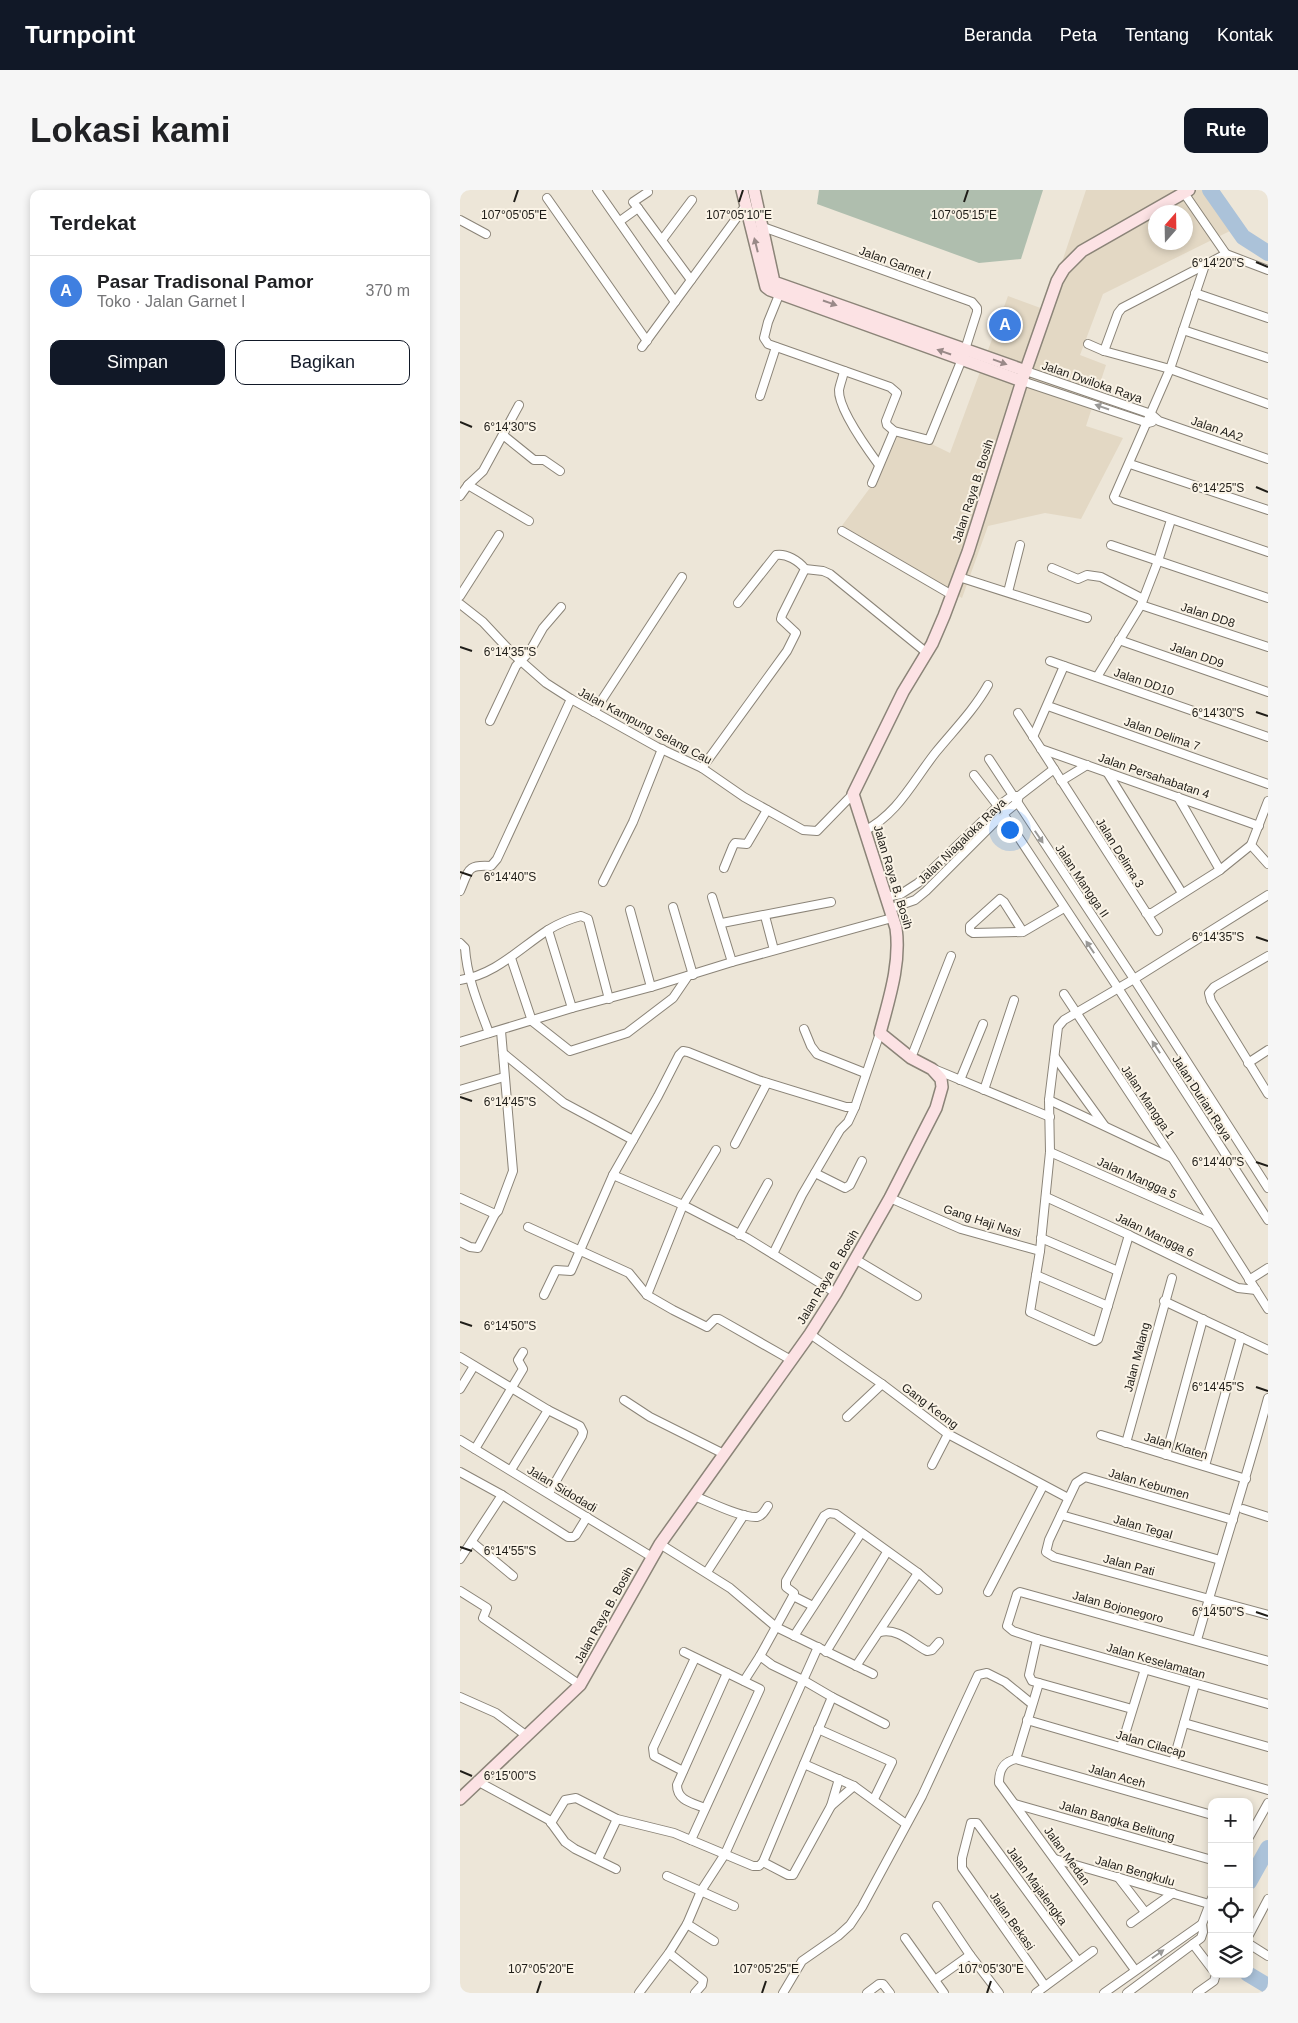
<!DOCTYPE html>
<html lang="id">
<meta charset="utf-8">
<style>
:root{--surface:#fff;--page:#f6f6f6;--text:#202124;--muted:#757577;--line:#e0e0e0;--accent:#111827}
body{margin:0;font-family:Helvetica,sans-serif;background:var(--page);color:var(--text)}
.controls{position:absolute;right:15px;bottom:15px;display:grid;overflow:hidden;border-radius:10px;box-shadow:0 2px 8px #0003}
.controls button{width:45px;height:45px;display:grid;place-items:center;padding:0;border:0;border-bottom:1px solid var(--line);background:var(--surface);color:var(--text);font:25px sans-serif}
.compass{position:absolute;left:688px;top:15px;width:45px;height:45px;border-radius:50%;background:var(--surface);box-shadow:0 2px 8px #0003;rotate:20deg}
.you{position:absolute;left:549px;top:639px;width:18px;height:18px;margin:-12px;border:4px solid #fff;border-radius:50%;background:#1a73e8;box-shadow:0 0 0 8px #1a73e833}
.badge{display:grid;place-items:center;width:32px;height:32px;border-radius:50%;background:var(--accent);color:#fff;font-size:16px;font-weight:700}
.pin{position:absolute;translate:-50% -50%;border:2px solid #fff;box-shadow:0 1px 5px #0006}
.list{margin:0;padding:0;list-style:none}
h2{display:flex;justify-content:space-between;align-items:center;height:65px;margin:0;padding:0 20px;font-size:21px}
h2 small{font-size:16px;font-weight:400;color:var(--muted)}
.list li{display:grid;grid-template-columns:32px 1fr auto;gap:15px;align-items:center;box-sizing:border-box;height:70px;padding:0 20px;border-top:1px solid var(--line)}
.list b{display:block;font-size:19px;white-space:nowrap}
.list p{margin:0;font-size:16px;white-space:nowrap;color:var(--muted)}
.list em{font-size:16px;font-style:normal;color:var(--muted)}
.actions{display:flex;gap:10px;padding:15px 20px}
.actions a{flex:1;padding:11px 0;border:1px solid var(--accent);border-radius:10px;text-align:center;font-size:18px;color:var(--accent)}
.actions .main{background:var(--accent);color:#fff}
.icon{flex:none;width:28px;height:28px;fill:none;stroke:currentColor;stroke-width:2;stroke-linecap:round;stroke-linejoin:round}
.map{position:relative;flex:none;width:808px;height:1803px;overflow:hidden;border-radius:10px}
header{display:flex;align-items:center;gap:30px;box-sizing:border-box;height:70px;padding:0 25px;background:var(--accent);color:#fff}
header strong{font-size:24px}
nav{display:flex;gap:28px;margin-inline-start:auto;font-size:18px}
.intro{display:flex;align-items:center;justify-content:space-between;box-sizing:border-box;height:120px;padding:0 30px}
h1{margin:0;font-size:35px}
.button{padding:12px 22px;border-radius:10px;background:var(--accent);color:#fff;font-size:18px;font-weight:700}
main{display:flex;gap:30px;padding:0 30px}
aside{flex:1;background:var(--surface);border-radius:10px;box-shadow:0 2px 8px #0003}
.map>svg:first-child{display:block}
.built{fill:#e3d8c4;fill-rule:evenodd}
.green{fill:#afbeae}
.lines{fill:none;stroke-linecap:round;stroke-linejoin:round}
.river{stroke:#abc2d9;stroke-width:16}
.street-casing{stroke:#8b8478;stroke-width:10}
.secondary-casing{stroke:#8b8478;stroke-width:14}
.street{stroke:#fff;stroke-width:8}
.secondary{stroke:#fce2e4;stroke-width:11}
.oneway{fill:#998988}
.oneway2{fill:#9a9997}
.ticks{fill:none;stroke:#1f1d18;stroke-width:2}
.labels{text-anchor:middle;stroke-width:4;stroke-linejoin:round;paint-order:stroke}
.street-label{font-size:12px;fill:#1f1d18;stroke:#faf3e6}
.ticks-label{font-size:12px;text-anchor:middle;fill:#1f1d18;stroke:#faf3e6;stroke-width:4;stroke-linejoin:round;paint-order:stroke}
</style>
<header>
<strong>Turnpoint</strong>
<nav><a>Beranda</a><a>Peta</a><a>Tentang</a><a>Kontak</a></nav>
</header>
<div class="intro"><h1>Lokasi kami</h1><a class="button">Rute</a></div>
<main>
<aside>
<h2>Terdekat<small></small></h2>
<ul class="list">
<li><span class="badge" style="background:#3f7fe0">A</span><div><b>Pasar Tradisonal Pamor</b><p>Toko · Jalan Garnet I</p></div><em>370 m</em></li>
</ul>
<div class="actions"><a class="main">Simpan</a><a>Bagikan</a></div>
</aside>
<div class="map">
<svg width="808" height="1803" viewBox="0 0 808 1803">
<rect width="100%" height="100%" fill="#ede6d8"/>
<path class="built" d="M626,0H750L776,38L643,104L620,165L646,175L626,236L663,248L621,329L585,323L528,336L502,408L381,337L421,283L441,239L490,263L548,106L586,120ZM696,22H726V52H696Z"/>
<path class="green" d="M359,0H583L561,69L519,73L357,14Z"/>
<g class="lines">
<g class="river">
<path d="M750,0L783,47L808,63"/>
<path d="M789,1692L808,1658"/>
<path d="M788,1784L808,1796"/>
</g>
<g class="street-casing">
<g id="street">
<path d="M137,0L215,112"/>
<path d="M724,3L766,64"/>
<path d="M87,8L187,151"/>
<path d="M178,18L173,12L188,2"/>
<path d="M0,30L26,44"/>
<path d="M160,31L178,18L231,90"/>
<path d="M303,37L512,112L517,118V122L502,169L469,250L434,241L427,235L426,231L437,203L430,197L308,154L304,148L308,132L321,100"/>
<path d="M202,50L232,10"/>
<path d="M745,75L710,179L654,307L656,310L808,362"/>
<path d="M735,103L808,128"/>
<path d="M723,140L808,168"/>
<path d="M628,154L644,161L710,179L808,214"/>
<path d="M182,157L286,15"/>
<path d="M644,161L658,123L662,118L766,64L808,80"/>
<path d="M384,181C383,187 380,194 379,200C378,218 408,260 419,275"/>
<path d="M566,181L691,224L699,231L808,269"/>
<path d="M562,191L688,233L692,232"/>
<path d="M300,206L316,157"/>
<path d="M43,245L74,270H84L100,281"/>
<path d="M670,274L808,320"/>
<path d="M412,293L434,241"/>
<path d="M8,295L23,281L59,215"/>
<path d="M0,306L8,295L69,331"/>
<path d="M382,341L492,405"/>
<path d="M651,355L808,408"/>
<path d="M592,378L618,389L627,385L641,387L683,409"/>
<path d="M345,379L363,381L370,384L467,463"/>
<path d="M499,387L627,428"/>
<path d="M548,402L560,355"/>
<path d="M0,406L39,345"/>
<path d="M0,414L23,432L53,464L86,493L111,509L197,557L242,578L284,607L343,640L357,641L393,604"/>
<path d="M681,415L808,457"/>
<path d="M659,450L808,502"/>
<path d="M590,471L808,547"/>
<path d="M637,487L681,415L698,371L711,330"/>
<path d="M588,516L808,594"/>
<path d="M134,522L222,387"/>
<path d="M558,523L698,741"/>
<path d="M30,531L56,476L70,461L83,438L101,417"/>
<path d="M573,547L604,476"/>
<path d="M581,559L799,636"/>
<path d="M529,569L674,789L808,998"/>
<path d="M242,578L327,461L336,443L321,429L322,425L345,379C339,371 326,363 316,365L278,413"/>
<path d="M647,582L722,703"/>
<path d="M514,585L538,616L658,798L808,1030"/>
<path d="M601,591L627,575"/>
<path d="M718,607L760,680"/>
<path d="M808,611L791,655L808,674"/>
<path d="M404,641C438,624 453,591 476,562C494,540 514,520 528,495"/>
<path d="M264,678L273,656L275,653L287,654L307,620"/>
<path d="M143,692L173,632L202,559"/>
<path d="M0,701C9,681 6,674 31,676L37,669L111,509"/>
<path d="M252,707L272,772"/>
<path d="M426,707L441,704L458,693L538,616L552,606H557"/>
<path d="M213,717L233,785"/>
<path d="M429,719L455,710L466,701L543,624L557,613L559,606L594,579"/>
<path d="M170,720L191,797"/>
<path d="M686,723H692L760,680L791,655"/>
<path d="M305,726L314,760"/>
<path d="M262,733L371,712"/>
<path d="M88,740L112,818"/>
<path d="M563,742L544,712L540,709L510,736V741L513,743L563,742L604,718"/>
<path d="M0,753L5,758C7,788 19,816 29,843"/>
<path d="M808,766L754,797L749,803L751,811L808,904"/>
<path d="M51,768L72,831L110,861L167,843L213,808L228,786"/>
<path d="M0,790C35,785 60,758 88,740C98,734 109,729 121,726L128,729L149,809"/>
<path d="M604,804L713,969L808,1119"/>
<path d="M344,839L351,856L357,864L405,883"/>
<path d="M0,852L112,818L191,797L272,772L432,728"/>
<path d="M43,863L104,913L173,950"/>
<path d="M595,867L644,935"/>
<path d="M451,868L491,766"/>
<path d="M788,873L808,860"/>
<path d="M474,879L590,927"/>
<path d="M500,890L523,834"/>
<path d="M0,900L44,887"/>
<path d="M524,900L554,810"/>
<path d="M589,910L712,968"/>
<path d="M275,954L307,893"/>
<path d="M590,962L753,1034"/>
<path d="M355,983L385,998L390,995L402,971"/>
<path d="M153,985L223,1015L287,1048L376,1103"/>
<path d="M586,1007L669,1045L778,1098L796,1100"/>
<path d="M0,1008L35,1024L38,1021L53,981L41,841"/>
<path d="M430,1008L501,1039L580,1061"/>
<path d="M68,1037L169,1083L187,1105L213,1120L247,1137L255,1129H259L331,1170"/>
<path d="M279,1045L308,993"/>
<path d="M669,1045L638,1149L635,1151L630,1149L570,1122L580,1061L590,962L589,910L598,837L604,830L674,789L808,705"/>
<path d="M581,1048L658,1081"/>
<path d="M0,1052L10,1057L18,1058L35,1024"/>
<path d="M313,1064L342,1005L380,940L388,932L395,917"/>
<path d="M395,1069L457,1106"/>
<path d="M576,1085L648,1116"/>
<path d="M789,1090L808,1078"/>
<path d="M84,1105L96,1080L111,1081L153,985L198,906L219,865L223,861L228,862L298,890L386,917H395L420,843"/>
<path d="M187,1105L223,1015L256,960"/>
<path d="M704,1111L808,1160"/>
<path d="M350,1144L422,1194L488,1244L608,1308"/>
<path d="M0,1167L88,1220L120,1236L123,1242L122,1246L89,1303"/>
<path d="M0,1199L14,1176"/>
<path d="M164,1210L190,1227L264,1264"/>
<path d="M387,1227L422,1194"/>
<path d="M641,1245L786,1289"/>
<path d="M0,1250L192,1367"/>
<path d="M666,1253L712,1088"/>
<path d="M15,1259L63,1179L58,1170L63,1162"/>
<path d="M706,1265L743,1129"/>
<path d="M472,1275L488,1244"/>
<path d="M745,1276L781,1147"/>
<path d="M51,1280L88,1220"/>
<path d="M0,1282L42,1305L108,1347H113L116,1345L127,1327"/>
<path d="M234,1306C250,1312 281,1328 297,1327C303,1326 305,1320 308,1316"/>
<path d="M783,1319L808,1327"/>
<path d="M601,1325L760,1370"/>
<path d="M773,1330L625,1287L616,1293L589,1350L586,1362L594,1367L808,1425"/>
<path d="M12,1352L53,1386"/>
<path d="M200,1354L270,1398L316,1437L413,1484"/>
<path d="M0,1369L42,1305"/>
<path d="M247,1382L284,1325"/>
<path d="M0,1401L27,1418L23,1428L120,1495"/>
<path d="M528,1402L583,1296"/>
<path d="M333,1406L353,1416"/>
<path d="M420,1442C439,1438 451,1453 467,1461L472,1460L479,1452"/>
<path d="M334,1446L401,1343"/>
<path d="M577,1449L569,1485L572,1491L672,1519"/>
<path d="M737,1450C760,1369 786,1289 808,1208"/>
<path d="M224,1462L300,1499L231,1650"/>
<path d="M366,1462L427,1362"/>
<path d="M300,1466L312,1475L343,1490L372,1507L425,1534"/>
<path d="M808,1471L560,1402L557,1404L547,1436L553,1441L577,1449L808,1514"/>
<path d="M396,1476L458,1383"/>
<path d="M284,1491L300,1466L333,1406L334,1403L326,1397V1391L364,1326L369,1323L376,1324L458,1383L478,1400"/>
<path d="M0,1507L36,1523L67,1546"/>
<path d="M567,1530L808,1600"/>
<path d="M724,1533L808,1557"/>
<path d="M358,1539L432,1572L414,1609"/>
<path d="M661,1557L685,1479"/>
<path d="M556,1569C543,1572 539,1580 539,1593L675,1780"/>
<path d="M556,1569L752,1625"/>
<path d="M556,1569L579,1493"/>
<path d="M713,1572L735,1494"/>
<path d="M344,1574L394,1596L446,1634"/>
<path d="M223,1581L194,1566L193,1558L235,1468"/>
<path d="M17,1591L89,1630L105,1652L115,1659L156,1679"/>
<path d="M555,1614L752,1670"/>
<path d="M371,1616L394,1596"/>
<path d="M245,1618C233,1613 217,1611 217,1595L267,1483"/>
<path d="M91,1633L105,1610L116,1608L157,1629L214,1643L293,1676H299L303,1672L372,1507"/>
<path d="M789,1647L808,1613"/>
<path d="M138,1669L157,1629"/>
<path d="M595,1669L749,1714"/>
<path d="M303,1672L328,1685H333L371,1616L379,1589"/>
<path d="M207,1686L274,1716"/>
<path d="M658,1687L685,1722"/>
<path d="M477,1716L510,1765L539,1803"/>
<path d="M671,1733L713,1703"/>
<path d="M227,1734L254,1751"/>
<path d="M789,1745L808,1709"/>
<path d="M445,1748L484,1803"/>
<path d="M733,1754L752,1779"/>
<path d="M789,1754L808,1766"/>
<path d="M209,1763L243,1790L242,1795L235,1803"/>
<path d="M475,1790L510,1765"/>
<path d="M585,1796L502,1678V1668L511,1633H517L618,1771"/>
<path d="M179,1803L209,1763L227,1734L241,1701L265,1664L358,1457"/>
<path d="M323,1803L342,1771L378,1746L390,1735L402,1717L462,1606L518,1485L527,1483L545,1492L572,1514"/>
<path d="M407,1803L419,1794H423L430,1803"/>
<path d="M576,1803L633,1761"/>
<path d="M644,1803L742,1734"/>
<path d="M667,1803L741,1748L743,1742L742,1734L752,1708"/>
<path d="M737,1803L754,1791L756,1784"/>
</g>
</g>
<g class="secondary-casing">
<g id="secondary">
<path d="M282,0L306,97L310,100L562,191"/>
<path d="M294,0L314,92L566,181"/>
<path d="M0,1609L120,1495L200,1354L350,1144L376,1103L430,1008L476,918L482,897L481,889L472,879L451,868L420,843C429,809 441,773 436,738L393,604L443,502L472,454L484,426L508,362L562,191L597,91L604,79L622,61L729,0"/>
</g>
</g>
<use href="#street" class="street"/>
<use href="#secondary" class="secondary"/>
</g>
<defs><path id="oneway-solid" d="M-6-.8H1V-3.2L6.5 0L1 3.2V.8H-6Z" transform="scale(1.25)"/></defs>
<g class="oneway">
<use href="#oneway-solid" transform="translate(296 55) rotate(-104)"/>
<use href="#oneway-solid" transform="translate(370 113) rotate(19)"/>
<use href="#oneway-solid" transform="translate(484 162) rotate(-161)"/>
<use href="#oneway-solid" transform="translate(540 172) rotate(20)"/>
</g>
<g class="oneway2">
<use href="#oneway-solid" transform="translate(642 217) rotate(-161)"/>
<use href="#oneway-solid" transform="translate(579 647) rotate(56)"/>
<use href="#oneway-solid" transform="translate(630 757) rotate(-124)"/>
<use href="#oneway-solid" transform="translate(696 857) rotate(-123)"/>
<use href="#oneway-solid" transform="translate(698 1764) rotate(-35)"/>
</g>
<path class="ticks" d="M54,12L58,0M279,12L283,0M504,12L508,0M796,72L808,77M0,232L12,237M796,297L808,302M0,457L12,461M796,522L808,526M0,682L12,686M796,747L808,751M0,907L12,911M796,972L808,976M0,1132L12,1136M796,1197L808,1201M0,1357L12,1361M796,1422L808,1426M0,1581L12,1586M77,1803L81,1791M302,1803L306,1791M527,1803L531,1791"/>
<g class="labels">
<g class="street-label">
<text transform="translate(435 73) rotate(20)" y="4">Jalan Garnet I</text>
<text transform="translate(632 192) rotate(19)" y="4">Jalan Dwiloka Raya</text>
<text transform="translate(757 239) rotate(19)" y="4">Jalan AA2</text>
<text transform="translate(513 301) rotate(-72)" y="4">Jalan Raya B. Bosih</text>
<text transform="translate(748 425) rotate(18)" y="4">Jalan DD8</text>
<text transform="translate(737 465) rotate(19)" y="4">Jalan DD9</text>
<text transform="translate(684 492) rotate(19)" y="4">Jalan DD10</text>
<text transform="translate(185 536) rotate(28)" y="4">Jalan Kampung Selang Cau</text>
<text transform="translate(702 544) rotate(19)" y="4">Jalan Delima 7</text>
<text transform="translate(694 586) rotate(19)" y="4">Jalan Persahabatan 4</text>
<text transform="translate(502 651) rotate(-44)" y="4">Jalan Niagaloka Raya</text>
<text transform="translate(660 663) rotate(58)" y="4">Jalan Delima 3</text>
<text transform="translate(433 687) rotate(73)" y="4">Jalan Raya B. Bosih</text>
<text transform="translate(622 691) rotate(56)" y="4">Jalan Mangga II</text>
<text transform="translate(742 908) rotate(57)" y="4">Jalan Durian Raya</text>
<text transform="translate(688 912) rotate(56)" y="4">Jalan Mangga 1</text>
<text transform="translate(677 988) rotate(24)" y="4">Jalan Mangga 5</text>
<text transform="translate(522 1031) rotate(18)" y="4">Gang Haji Nasi</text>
<text transform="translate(695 1045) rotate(26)" y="4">Jalan Mangga 6</text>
<text transform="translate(368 1087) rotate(-59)" y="4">Jalan Raya B. Bosih</text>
<text transform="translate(677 1167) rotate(-75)" y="4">Jalan Malang</text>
<text transform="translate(470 1216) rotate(37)" y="4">Gang Keong</text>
<text transform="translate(716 1256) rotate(17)" y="4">Jalan Klaten</text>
<text transform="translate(689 1294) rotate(16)" y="4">Jalan Kebumen</text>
<text transform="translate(102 1299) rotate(31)" y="4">Jalan Sidodadi</text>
<text transform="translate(683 1337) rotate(16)" y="4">Jalan Tegal</text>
<text transform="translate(669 1375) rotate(15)" y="4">Jalan Pati</text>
<text transform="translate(658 1417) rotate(15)" y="4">Jalan Bojonegoro</text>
<text transform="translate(144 1425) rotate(-61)" y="4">Jalan Raya B. Bosih</text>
<text transform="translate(696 1471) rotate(16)" y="4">Jalan Keselamatan</text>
<text transform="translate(691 1554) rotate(16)" y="4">Jalan Cilacap</text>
<text transform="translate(657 1586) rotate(16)" y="4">Jalan Aceh</text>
<text transform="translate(657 1631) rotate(16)" y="4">Jalan Bangka Belitung</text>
<text transform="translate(607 1666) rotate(54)" y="4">Jalan Medan</text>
<text transform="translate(675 1681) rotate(16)" y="4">Jalan Bengkulu</text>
<text transform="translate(577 1696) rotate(54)" y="4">Jalan Majalengka</text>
<text transform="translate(552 1731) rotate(55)" y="4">Jalan Bekasi</text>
</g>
</g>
<g class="ticks-label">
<text x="54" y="29">107°05'05"E</text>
<text x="279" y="29">107°05'10"E</text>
<text x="504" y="29">107°05'15"E</text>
<text x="758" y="77">6°14'20"S</text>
<text x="50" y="241">6°14'30"S</text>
<text x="758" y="302">6°14'25"S</text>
<text x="50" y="466">6°14'35"S</text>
<text x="758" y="527">6°14'30"S</text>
<text x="50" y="691">6°14'40"S</text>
<text x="758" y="751">6°14'35"S</text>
<text x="50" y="916">6°14'45"S</text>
<text x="758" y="976">6°14'40"S</text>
<text x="50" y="1140">6°14'50"S</text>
<text x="758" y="1201">6°14'45"S</text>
<text x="50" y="1365">6°14'55"S</text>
<text x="758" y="1426">6°14'50"S</text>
<text x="50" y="1590">6°15'00"S</text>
<text x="81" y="1783">107°05'20"E</text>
<text x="306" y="1783">107°05'25"E</text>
<text x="531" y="1783">107°05'30"E</text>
</g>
</svg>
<div class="controls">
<button>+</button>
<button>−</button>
<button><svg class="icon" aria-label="locate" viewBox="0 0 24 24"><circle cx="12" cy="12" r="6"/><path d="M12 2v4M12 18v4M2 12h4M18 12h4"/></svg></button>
<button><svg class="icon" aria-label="layers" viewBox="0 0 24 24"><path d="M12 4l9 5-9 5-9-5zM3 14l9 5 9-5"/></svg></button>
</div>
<svg class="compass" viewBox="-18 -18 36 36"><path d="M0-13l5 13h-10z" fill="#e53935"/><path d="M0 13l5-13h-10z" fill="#757577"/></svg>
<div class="you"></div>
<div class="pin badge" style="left:545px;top:135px;background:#3f7fe0">A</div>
</div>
</main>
